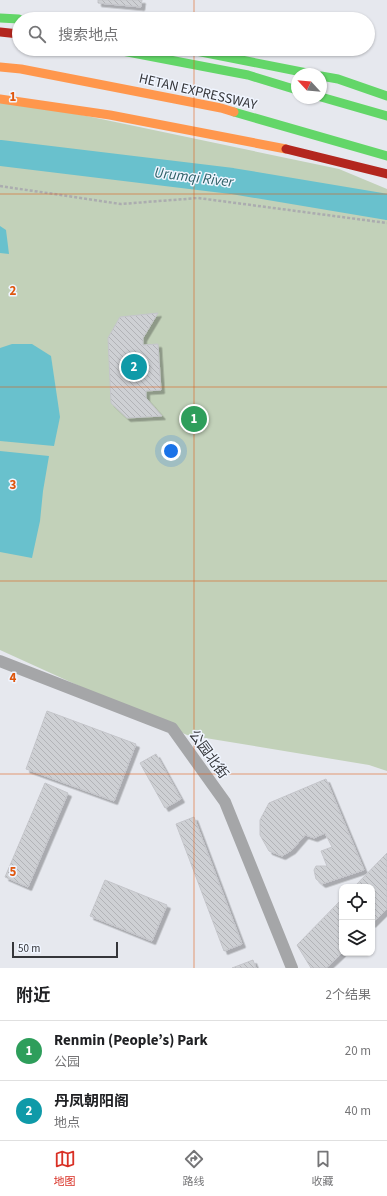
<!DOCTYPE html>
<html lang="zh">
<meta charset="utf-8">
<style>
:root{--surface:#fff;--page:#f2f2f2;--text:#202124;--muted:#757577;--line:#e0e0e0;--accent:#d93025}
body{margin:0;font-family:"Source Sans 3","Noto Sans SC",sans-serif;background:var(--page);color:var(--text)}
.controls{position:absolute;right:12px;bottom:12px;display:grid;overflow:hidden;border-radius:8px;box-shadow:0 1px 3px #0004}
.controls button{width:36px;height:36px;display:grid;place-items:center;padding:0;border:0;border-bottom:1px solid var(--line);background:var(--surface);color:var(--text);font:20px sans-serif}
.compass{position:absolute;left:291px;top:68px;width:36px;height:36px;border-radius:50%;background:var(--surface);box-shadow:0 1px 3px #0004;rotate:296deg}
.scale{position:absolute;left:12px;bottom:10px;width:106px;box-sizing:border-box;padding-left:4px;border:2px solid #35363a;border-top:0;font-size:11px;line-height:14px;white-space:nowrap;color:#35363a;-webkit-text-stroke:3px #f0f5ff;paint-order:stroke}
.you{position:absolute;left:171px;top:451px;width:14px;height:14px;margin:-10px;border:3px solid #fff;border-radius:50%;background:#1a73e8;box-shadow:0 0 0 6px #1a73e833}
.badge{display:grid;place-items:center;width:26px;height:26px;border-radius:50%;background:var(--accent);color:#fff;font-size:13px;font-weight:700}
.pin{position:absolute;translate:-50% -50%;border:2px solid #fff;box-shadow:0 1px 4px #0006}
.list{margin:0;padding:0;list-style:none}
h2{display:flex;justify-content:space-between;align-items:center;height:52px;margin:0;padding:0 16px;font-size:17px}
h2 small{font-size:13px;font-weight:400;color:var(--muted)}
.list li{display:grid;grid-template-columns:26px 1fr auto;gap:12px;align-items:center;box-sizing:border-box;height:60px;padding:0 16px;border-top:1px solid var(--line)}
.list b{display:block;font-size:15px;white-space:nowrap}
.list p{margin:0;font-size:13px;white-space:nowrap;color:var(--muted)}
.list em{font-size:13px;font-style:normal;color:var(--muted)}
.icon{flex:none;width:22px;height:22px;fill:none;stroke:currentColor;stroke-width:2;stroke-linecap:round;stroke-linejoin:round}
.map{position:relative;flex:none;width:387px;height:968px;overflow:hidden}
.search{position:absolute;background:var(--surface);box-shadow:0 1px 3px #0004;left:12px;right:12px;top:12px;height:44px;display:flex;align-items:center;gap:10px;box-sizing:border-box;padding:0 14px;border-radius:22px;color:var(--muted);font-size:15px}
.sheet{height:172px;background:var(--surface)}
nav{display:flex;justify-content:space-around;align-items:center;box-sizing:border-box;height:56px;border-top:1px solid var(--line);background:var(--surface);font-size:11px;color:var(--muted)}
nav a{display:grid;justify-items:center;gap:2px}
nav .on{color:var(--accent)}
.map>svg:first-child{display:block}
.park{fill:#c2d1b9}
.water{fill:#69c1cd}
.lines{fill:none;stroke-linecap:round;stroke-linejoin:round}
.river{stroke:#69c1cd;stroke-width:26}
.building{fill:url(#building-back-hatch);stroke:#c4c5ca;filter:url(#shadow)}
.path{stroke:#abacaf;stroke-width:2.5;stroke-dasharray:3 2;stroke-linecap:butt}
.street{stroke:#a5a6a8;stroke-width:12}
.fast{stroke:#63d668;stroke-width:9}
.slow{stroke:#ff974d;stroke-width:9}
.jam{stroke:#b3261e;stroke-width:9}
.grid{fill:none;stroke:#df570e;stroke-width:1;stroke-opacity:0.55}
.labels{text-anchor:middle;stroke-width:3;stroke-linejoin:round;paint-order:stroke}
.street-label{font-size:14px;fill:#35363a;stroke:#f0f5ff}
.water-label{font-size:15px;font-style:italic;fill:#2e6067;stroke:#f0f5ff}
.grid-label{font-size:13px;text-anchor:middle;font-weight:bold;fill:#df570e;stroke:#f0f5ff;stroke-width:3;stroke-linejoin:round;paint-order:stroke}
</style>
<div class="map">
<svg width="387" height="968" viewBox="0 0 387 968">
<defs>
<pattern id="building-back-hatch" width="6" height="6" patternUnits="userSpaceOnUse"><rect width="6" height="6" fill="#ced0d4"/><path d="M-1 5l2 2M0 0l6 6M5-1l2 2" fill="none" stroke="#b2b3b7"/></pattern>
<filter id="shadow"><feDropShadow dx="3.5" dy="3.5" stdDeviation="0" flood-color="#0004"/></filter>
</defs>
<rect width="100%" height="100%" fill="#e6e8ee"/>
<path class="park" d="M0,101L82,115L339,169L387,189V771L369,765L187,735L0,650Z"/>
<g class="water">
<path d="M0,226L6,230L9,254L0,253Z"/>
<path d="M12,344H32L51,356L60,417L54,446L0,441V348Z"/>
<path d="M0,451L49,456L43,491L40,521L32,558L0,552Z"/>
</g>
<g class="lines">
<path class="river" d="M0,153L232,181L387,207"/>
</g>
<g class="building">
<path d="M98,0H142L141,7L98,3Z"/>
<path d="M158,313L143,338V345L158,344L161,390L146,391V398L162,416L127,418L111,403L108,338L120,317Z"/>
<path d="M47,711L136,744L114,801L26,769Z"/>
<path d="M156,754L181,799L165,808L140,763Z"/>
<path d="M326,779L364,870L322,884L316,879L314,870L316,866H327L321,851L332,847L325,833L314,838L305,835L292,850L282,856L269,851L260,835V820L269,803Z"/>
<path d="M45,783L68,793L28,887L5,877Z"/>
<path d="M194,817L242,944L224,951L176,824Z"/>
<path d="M387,853V909L372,924V887H354Z"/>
<path d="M105,880L167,905L152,941L90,916Z"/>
<path d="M342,899V953L326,968H311L297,945Z"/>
<path d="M253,960L256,968H232Z"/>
</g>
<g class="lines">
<path class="path" d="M0,186L121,204L198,198L387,223"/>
<path class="street" d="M0,661L172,728L225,802L292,968"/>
<g class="fast">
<path d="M0,18L19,19"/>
<path d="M112,49L248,75L297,90"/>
<path d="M186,49L312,74"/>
<path d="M321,76L338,79L387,96"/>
<path d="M321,97L387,116"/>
<path d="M234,112L387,156"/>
</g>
<g class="slow">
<path d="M0,67L21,69L221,108L234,112"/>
<path d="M0,99L110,115L286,149"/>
</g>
<g class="jam">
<path d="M0,32L19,34"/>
<path d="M286,149L387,174"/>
</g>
</g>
<path class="grid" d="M194,0V19M194,49V968M0,194H387M0,387H387M0,581H387M0,774H387"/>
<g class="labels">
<g class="street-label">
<text transform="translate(198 91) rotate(13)" y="5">HETAN EXPRESSWAY</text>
<text transform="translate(209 754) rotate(54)" y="5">公园北街</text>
</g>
<g class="water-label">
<text transform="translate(194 177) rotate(7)" y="5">Urumqi River</text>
</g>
</g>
<g class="grid-label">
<text x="13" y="101">1</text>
<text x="13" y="295">2</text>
<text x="13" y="489">3</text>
<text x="13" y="682">4</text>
<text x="13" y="876">5</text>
</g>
</svg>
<div class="controls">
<button><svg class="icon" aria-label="locate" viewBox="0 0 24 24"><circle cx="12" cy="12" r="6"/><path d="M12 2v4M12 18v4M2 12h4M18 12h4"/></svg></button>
<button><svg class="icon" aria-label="layers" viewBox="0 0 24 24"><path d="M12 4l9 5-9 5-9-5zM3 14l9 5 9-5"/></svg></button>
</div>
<svg class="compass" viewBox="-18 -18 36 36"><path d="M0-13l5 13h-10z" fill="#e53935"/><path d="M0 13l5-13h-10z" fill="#757577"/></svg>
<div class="scale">50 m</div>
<div class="you"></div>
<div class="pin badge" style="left:194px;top:419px;background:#2e9e5b">1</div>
<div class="pin badge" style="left:134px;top:367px;background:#0f9aa8">2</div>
<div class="search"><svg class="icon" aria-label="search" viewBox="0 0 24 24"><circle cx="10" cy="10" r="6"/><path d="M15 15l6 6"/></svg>搜索地点</div>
</div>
<section class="sheet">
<h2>附近<small>2个结果</small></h2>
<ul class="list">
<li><span class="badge" style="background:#2e9e5b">1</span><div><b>Renmin (People’s) Park</b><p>公园</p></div><em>20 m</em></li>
<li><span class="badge" style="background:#0f9aa8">2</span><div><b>丹凤朝阳阁</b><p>地点</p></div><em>40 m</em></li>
</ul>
</section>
<nav>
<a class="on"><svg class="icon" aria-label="map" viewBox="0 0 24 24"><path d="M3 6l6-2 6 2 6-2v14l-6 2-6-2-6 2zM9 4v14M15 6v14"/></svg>地图</a>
<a><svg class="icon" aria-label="directions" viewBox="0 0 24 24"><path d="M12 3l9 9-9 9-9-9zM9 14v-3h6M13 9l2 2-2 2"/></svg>路线</a>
<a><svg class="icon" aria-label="saved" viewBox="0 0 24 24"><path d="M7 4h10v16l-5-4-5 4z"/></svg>收藏</a>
</nav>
